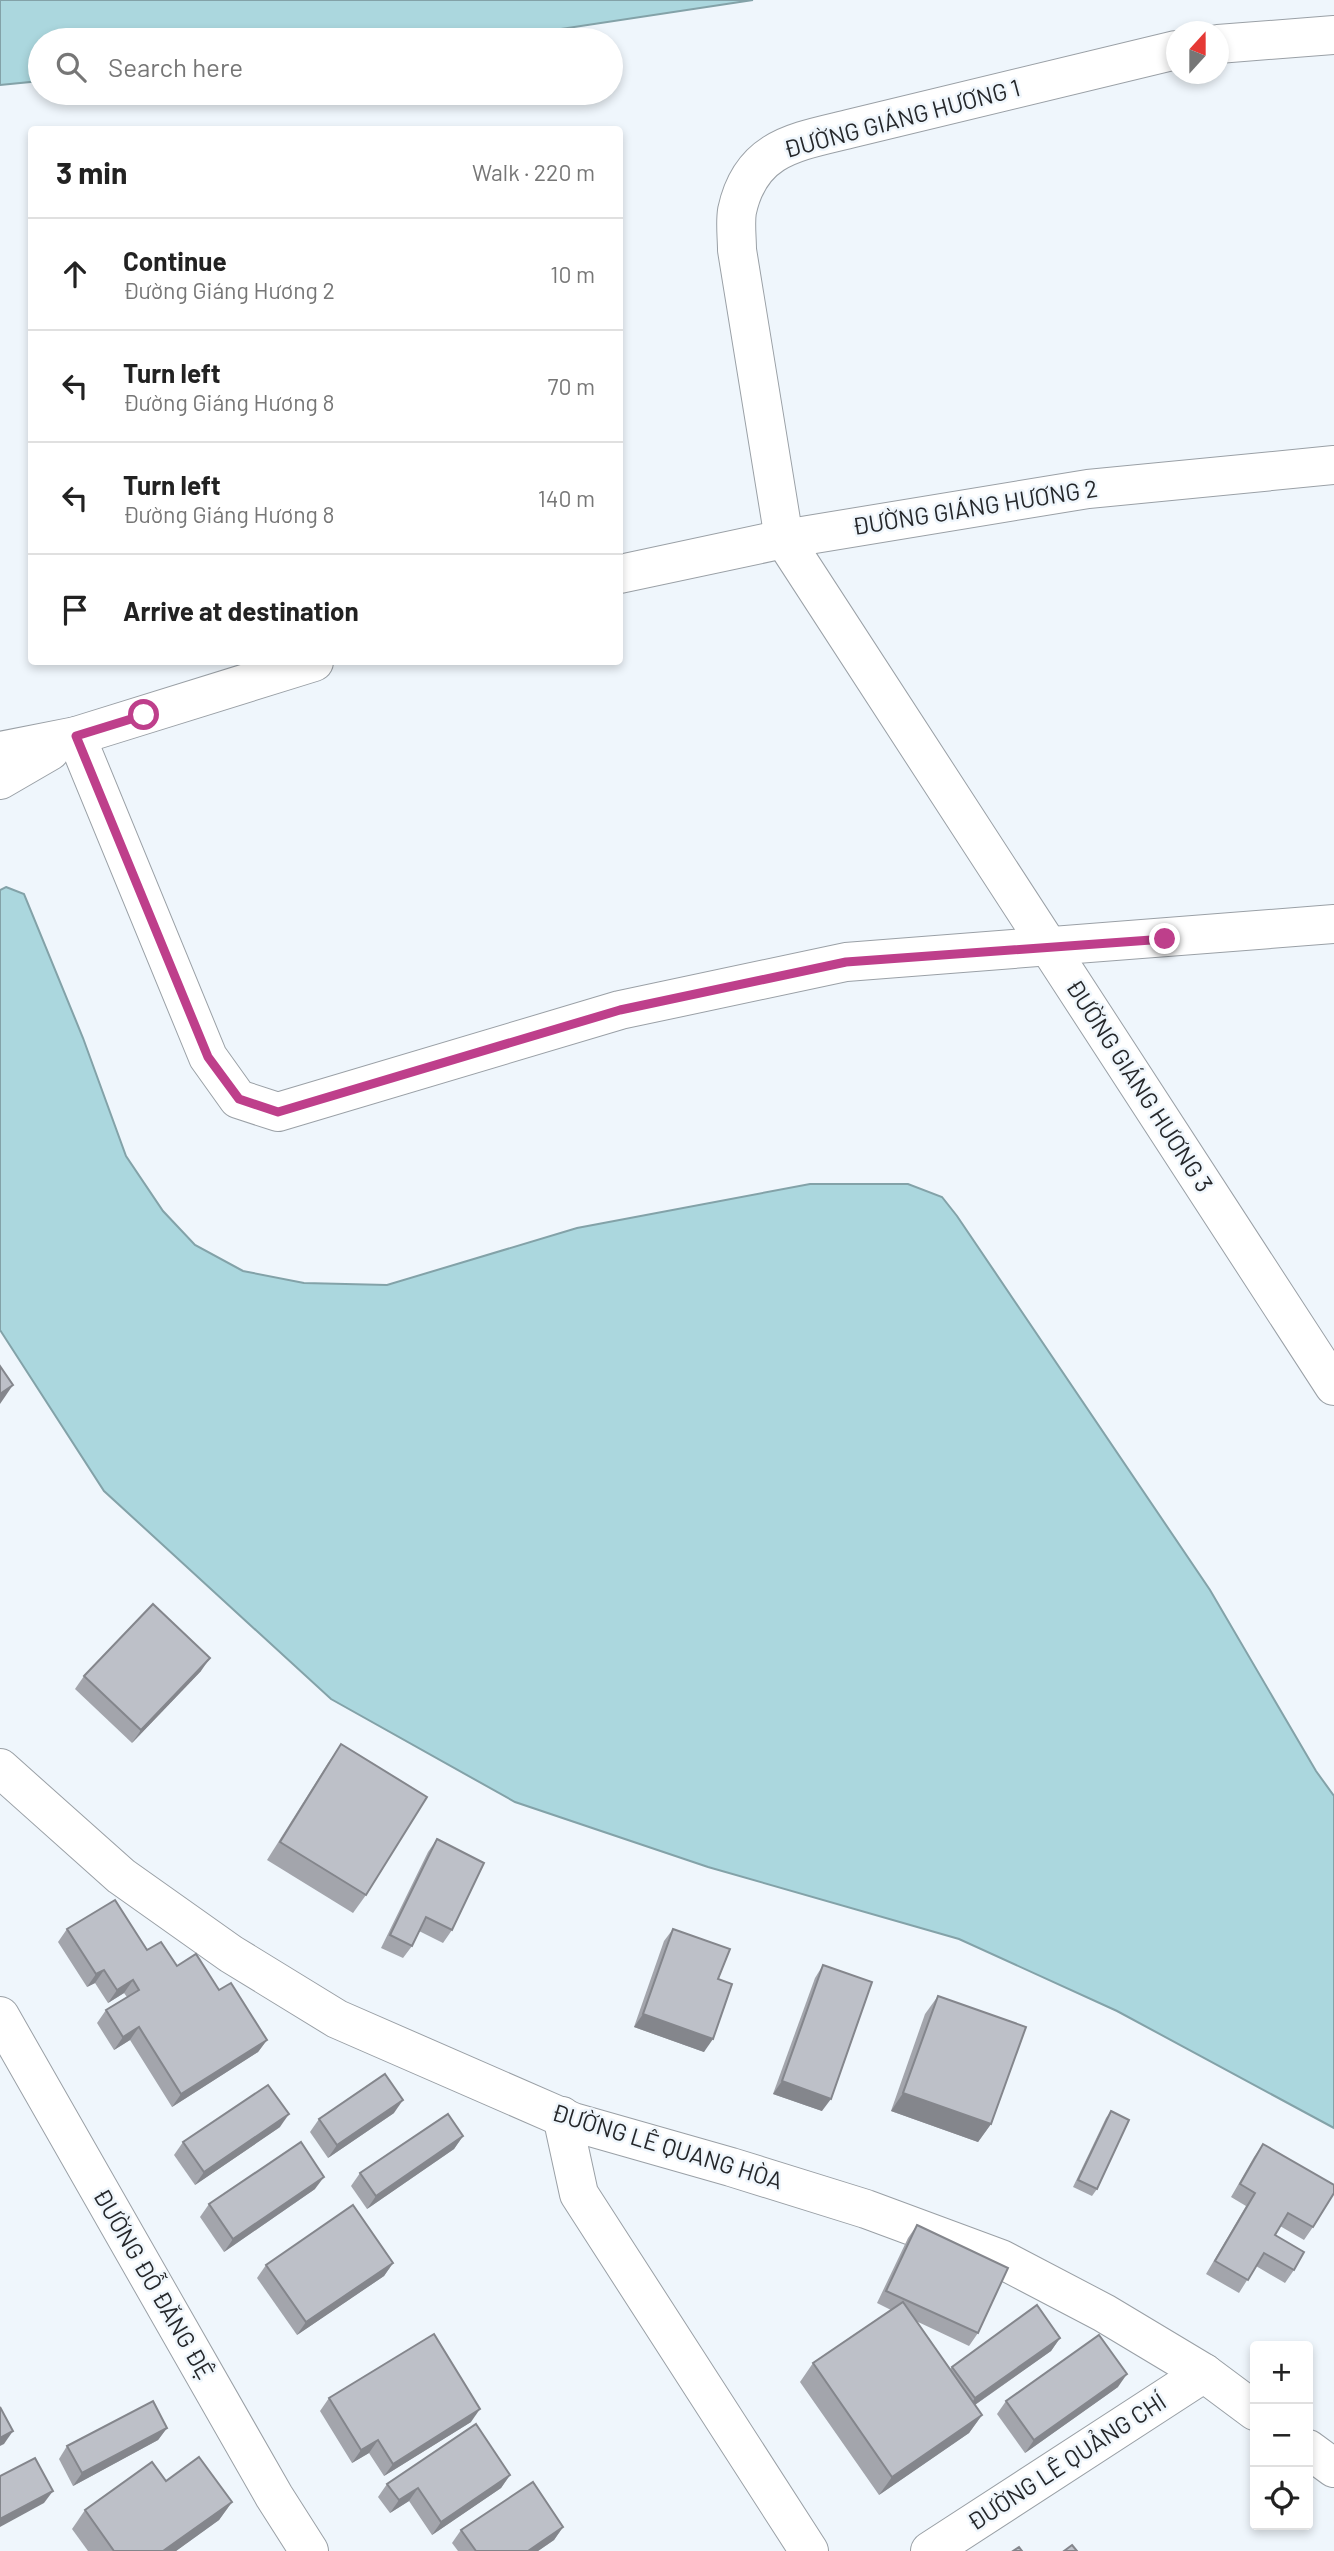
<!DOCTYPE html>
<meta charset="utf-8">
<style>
:root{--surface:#fff;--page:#f6f6f6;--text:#222;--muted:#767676;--line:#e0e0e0}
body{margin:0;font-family:Barlow,sans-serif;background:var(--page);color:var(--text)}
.controls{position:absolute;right:21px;bottom:21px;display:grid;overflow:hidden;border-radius:7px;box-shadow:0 4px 10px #0003}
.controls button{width:63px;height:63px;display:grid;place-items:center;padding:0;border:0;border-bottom:2px solid var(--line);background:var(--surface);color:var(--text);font:35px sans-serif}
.compass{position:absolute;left:1166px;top:21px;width:63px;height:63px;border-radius:50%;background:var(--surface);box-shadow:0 4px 10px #0003;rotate:21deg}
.stop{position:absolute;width:21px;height:21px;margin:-16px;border:5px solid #be3f8b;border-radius:50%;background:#fff}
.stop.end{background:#be3f8b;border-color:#fff;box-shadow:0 2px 7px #0008}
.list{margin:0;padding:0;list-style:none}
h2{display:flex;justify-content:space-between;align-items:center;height:91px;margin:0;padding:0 28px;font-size:30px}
h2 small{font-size:23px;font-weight:400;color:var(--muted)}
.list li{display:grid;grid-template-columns:46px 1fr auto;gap:21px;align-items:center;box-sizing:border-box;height:112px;padding:0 28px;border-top:2px solid var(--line)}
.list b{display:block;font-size:26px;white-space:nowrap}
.list p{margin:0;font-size:23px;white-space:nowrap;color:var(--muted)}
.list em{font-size:23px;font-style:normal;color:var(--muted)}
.icon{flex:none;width:38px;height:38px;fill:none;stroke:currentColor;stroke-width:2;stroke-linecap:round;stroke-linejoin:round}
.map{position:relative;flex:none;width:1334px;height:2551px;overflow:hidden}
.search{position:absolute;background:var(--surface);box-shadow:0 4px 10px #0003;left:28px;top:28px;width:595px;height:77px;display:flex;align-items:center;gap:18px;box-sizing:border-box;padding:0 24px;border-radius:38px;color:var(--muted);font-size:26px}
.panel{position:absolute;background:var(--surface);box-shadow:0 4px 10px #0003;left:28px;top:126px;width:595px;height:539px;border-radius:7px}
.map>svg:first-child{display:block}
.water{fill:#abd7de;stroke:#83a2a8;stroke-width:2}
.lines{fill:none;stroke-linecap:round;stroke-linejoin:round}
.minor-casing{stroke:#9aa0a6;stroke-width:40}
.minor{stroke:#fff;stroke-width:38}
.wall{fill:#a3a5ac}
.shaded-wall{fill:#84868c}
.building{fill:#bdc0c8;stroke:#84868c;stroke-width:2}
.route{stroke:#be3f8b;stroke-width:9}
.labels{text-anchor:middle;stroke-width:5;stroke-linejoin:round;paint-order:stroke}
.street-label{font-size:24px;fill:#25272a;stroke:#eff6fc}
</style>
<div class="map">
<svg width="1334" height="2551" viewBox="0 0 1334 2551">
<rect width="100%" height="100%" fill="#eff6fc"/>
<g class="water">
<path d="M0,0H753L488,40H40V81L0,85Z"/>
<path d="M6,887L24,894L83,1038L126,1156L163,1211L195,1245L243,1271L304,1283L387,1285L577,1228L810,1184H908L942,1197L957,1216L1210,1590L1316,1771L1334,1796V2128L1117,2011L959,1939L708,1867L515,1802L331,1699L104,1491L0,1330V890Z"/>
</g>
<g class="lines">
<g class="minor-casing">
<g id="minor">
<path d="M1218,44L1334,35"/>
<path d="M1176,50L853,128C797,142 751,146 737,211C735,223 737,238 737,250L784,539L1334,1386"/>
<path d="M620,574L784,539L1088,489L1334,465"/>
<path d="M76,736L208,1057L238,1099L278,1112L620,1010L846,962L1334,924"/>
<path d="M0,751L76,736L314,662"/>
<path d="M0,780L50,751"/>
<path d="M0,1768L121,1876L231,1954L337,2019L573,2122L731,2167L866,2209L1001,2259L1104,2313L1204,2373L1255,2411"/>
<path d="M0,2016L274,2496L309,2551"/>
<path d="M562,2116L579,2194L809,2551"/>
<path d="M1308,2449L1334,2468"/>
<path d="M930,2551L1204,2373"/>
</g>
</g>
<use href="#minor" class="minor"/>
</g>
<g class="wall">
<path d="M201,1671L132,1743L75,1689L84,1676Z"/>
<path d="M341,1745L366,1895L353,1913L267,1860L328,1763Z"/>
<path d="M437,1839L452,1930L443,1943L419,1931L412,1946L403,1958L381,1948L428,1852Z"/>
<path d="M67,1929L147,1950L177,1966L219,1990L267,2040L258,2052L172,2107L130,2040L114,2050L97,2023L106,2010L127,1997L124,1993L108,2003L95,1983L87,1987L58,1942Z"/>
<path d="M673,1929L718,1979L704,2052L634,2027L664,1941Z"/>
<path d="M823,1965L822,2111L773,2094L815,1978Z"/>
<path d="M938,1996L991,2124L978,2142L891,2111L925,2014Z"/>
<path d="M1111,2111L1097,2189L1092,2196L1073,2187L1106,2118Z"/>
<path d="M394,2113L328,2158L310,2132L319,2119Z"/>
<path d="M280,2127L195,2185L174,2155L183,2142Z"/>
<path d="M463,2136L454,2149L367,2209L351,2186L360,2173Z"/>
<path d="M1263,2144L1313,2227L1304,2240L1280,2226L1275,2235L1294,2270L1285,2283L1256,2266L1239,2293L1206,2274L1246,2206L1231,2197L1254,2157Z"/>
<path d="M315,2189L224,2252L200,2217L209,2204Z"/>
<path d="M917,2225L978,2333L969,2346L916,2321L950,2369L952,2367L1060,2338L1051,2351L975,2405L982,2415L969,2433L879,2495L800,2382L813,2363L891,2310L877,2303L908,2238Z"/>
<path d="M393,2263L384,2276L297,2335L257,2278L266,2265Z"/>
<path d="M1118,2387L1025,2453L997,2414L1006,2401Z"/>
<path d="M329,2398L471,2422L384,2476L369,2453L352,2463L320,2411Z"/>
<path d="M167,2428L158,2440L73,2486L59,2459L67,2446Z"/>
<path d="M510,2475L501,2488L432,2535L409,2501L390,2513L378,2497L387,2484Z"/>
<path d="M166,2481L232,2502L219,2520L176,2551H88L72,2529L85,2510Z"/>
<path d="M563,2527L554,2540L538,2551H458L452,2543L461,2530Z"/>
</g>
<g class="shaded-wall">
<path d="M13,1385L0,1404V1394Z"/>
<path d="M210,1658L201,1671L132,1743L141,1730Z"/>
<path d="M104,1970L95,1983L87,1987L96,1974Z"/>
<path d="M133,1980L124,1993L108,2003L117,1990Z"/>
<path d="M643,2014L713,2039L704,2052L634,2027Z"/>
<path d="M139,2027L130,2040L114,2050L123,2037Z"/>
<path d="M267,2040L258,2052L172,2107L181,2094Z"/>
<path d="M782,2081L831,2099L822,2111L773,2094Z"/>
<path d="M903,2093L991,2124L978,2142L891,2111Z"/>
<path d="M403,2100L394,2113L328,2158L337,2145Z"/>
<path d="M289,2114L280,2127L195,2185L204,2172Z"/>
<path d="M463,2136L454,2149L367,2209L376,2196Z"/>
<path d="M324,2177L315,2189L224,2252L233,2239Z"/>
<path d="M393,2263L384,2276L297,2335L306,2322Z"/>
<path d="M1060,2338L1051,2351L966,2411L975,2398Z"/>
<path d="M1127,2374L1118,2387L1025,2453L1034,2440Z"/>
<path d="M480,2409L471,2422L384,2476L393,2464Z"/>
<path d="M982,2415L969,2433L879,2495L892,2477Z"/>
<path d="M167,2428L158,2440L73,2486L82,2473Z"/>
<path d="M13,2431L4,2444L0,2446V2438Z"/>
<path d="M378,2440L369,2453L352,2463L361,2450Z"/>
<path d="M510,2475L501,2488L432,2535L441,2522Z"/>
<path d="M418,2488L409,2501L390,2513L399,2500Z"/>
<path d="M53,2491L44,2503L0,2527V2519Z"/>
<path d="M232,2502L219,2520L176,2551H163Z"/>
<path d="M563,2527L554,2540L538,2551H528Z"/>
</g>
<g class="building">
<path d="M0,1366L13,1385L0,1394Z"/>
<path d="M153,1604L210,1658L141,1730L84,1676Z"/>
<path d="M341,1744L427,1797L366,1895L280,1842Z"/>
<path d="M437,1839L484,1863L452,1930L426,1917L412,1946L390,1935Z"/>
<path d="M115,1900L147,1950L161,1942L177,1966L196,1954L219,1990L231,1983L267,2040L181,2094L139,2027L123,2037L106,2010L139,1990L133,1980L117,1990L104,1970L96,1974L67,1929Z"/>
<path d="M673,1929L730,1949L718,1979L732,1984L713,2039L643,2014Z"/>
<path d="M823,1965L872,1982L831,2099L782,2081Z"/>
<path d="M938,1996L1026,2027L991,2124L903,2093Z"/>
<path d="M385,2074L403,2100L337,2145L319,2119Z"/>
<path d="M268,2085L289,2114L204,2172L183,2142Z"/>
<path d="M1111,2111L1129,2120L1097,2189L1078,2180Z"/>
<path d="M448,2114L463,2136L376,2196L360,2173Z"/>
<path d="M301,2142L324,2177L233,2239L209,2204Z"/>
<path d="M1263,2144L1334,2185V2193L1313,2227L1288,2213L1275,2235L1304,2252L1294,2270L1264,2253L1248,2280L1215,2261L1255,2193L1240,2184Z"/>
<path d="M353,2205L393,2263L306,2322L266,2265Z"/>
<path d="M917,2225L1008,2268L978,2333L886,2291Z"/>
<path d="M903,2302L982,2415L892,2477L813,2363Z"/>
<path d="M1037,2305L1060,2338L975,2398L952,2367Z"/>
<path d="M434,2334L480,2409L393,2464L378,2440L361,2450L329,2398Z"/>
<path d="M1099,2335L1127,2374L1034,2440L1006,2401Z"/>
<path d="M153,2401L167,2428L82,2473L67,2446Z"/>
<path d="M0,2407L13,2431L0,2438Z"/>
<path d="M476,2424L510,2475L441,2522L418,2488L399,2500L387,2484Z"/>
<path d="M199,2457L232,2502L163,2551H114L85,2510L152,2462L166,2481Z"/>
<path d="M35,2458L53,2491L0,2519V2476Z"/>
<path d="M533,2482L563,2527L528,2551H476L461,2530Z"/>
<path d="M1072,2545L1077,2551H1064Z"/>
<path d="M1019,2547L1022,2551H1013Z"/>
</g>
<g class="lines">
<path class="route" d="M144,715L76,736L208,1057L239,1099L278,1112L620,1010L846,962L1165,939"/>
</g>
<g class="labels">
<g class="street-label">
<text transform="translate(902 119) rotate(-15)" y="8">ĐƯỜNG GIÁNG HƯƠNG 1</text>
<text transform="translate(975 508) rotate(-9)" y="8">ĐƯỜNG GIÁNG HƯƠNG 2</text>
<text transform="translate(1139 1086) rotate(57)" y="8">ĐƯỜNG GIÁNG HƯƠNG 3</text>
<text transform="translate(667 2147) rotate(17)" y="8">ĐƯỜNG LÊ QUANG HÒA</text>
<text transform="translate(153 2284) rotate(60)" y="8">ĐƯỜNG ĐỖ ĐĂNG ĐỆ</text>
<text transform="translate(1067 2462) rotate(-33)" y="8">ĐƯỜNG LÊ QUẢNG CHÍ</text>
</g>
</g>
</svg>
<div class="controls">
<button>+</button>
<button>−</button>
<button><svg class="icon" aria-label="locate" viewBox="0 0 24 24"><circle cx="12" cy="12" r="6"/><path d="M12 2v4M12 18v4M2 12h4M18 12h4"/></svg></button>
</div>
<svg class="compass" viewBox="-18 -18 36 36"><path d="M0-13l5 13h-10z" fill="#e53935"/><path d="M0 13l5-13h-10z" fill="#767676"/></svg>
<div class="stop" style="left:144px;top:715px"></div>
<div class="stop end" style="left:1165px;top:939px"></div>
<div class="search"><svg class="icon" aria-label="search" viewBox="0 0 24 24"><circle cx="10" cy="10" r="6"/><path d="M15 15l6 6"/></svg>Search here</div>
<section class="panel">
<h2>3 min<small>Walk · 220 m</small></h2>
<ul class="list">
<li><svg class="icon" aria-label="ahead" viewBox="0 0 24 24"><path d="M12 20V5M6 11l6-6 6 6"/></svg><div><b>Continue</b><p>Đường Giáng Hương 2</p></div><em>10 m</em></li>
<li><svg class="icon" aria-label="left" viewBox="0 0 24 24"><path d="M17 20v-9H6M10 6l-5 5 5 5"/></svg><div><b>Turn left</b><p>Đường Giáng Hương 8</p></div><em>70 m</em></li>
<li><svg class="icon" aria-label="left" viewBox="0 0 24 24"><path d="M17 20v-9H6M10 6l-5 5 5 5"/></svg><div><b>Turn left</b><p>Đường Giáng Hương 8</p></div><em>140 m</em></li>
<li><svg class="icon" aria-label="arrive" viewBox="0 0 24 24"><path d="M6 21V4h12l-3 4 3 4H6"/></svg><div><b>Arrive at destination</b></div></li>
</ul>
</section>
</div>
